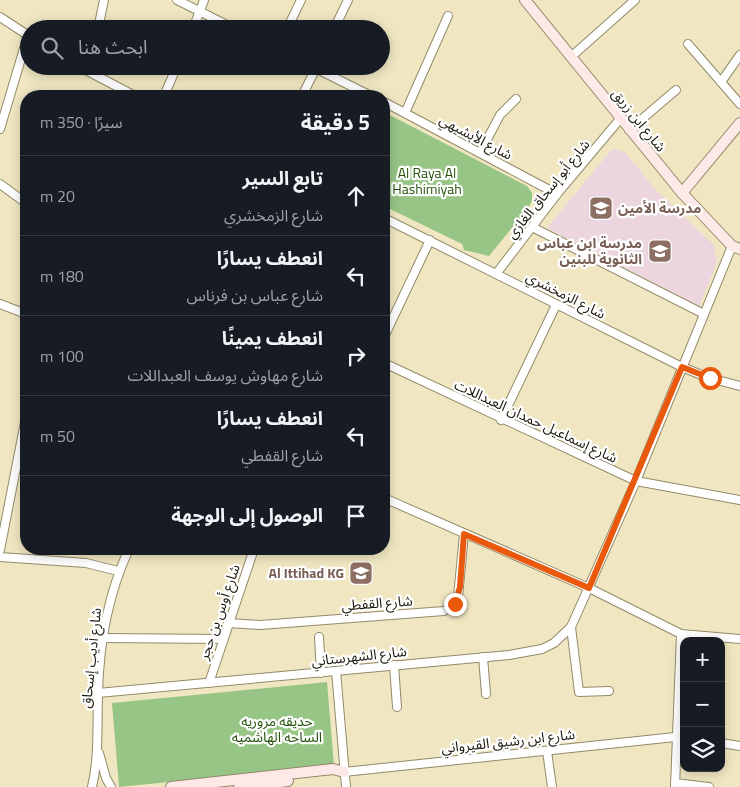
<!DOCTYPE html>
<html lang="ar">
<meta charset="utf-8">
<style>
:root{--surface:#171b24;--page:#242831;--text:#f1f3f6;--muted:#9ea1a6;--line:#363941}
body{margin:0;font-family:"Titillium Web","Noto Sans Arabic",sans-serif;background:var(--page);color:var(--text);direction:rtl}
.controls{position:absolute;right:15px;bottom:15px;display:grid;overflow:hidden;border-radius:10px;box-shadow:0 2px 12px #0003}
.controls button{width:45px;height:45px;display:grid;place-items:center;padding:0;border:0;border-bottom:1px solid var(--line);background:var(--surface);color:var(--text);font:25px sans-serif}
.stop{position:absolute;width:15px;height:15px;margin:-11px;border:4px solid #ea580c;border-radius:50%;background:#fff}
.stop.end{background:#ea580c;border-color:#fff;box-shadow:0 1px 5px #0008}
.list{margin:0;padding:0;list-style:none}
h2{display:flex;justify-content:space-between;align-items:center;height:65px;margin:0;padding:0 20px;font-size:21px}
h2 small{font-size:16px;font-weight:400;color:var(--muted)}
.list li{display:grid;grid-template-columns:32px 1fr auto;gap:15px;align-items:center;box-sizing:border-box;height:80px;padding:0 20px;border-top:1px solid var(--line)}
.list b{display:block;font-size:19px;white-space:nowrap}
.list p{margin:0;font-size:16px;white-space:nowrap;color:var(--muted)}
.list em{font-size:16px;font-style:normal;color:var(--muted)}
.icon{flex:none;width:28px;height:28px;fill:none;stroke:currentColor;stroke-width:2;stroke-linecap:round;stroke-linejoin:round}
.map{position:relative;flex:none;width:740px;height:787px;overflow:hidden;direction:ltr}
.search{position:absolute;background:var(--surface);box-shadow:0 2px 12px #0003;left:20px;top:20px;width:370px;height:55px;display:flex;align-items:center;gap:12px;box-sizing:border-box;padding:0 18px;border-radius:28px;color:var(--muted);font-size:19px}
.panel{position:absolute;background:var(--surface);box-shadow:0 2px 12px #0003;left:20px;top:90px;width:370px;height:465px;border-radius:20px;direction:rtl}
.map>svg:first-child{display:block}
.education{fill:#edd5e0}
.park{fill:#97c585}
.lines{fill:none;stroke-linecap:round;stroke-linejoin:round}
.street-casing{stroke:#938a68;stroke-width:10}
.secondary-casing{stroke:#938a68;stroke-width:12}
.street{stroke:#fff;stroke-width:8}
.secondary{stroke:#ffe9e8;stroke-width:10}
.route{stroke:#ea580c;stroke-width:6}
.labels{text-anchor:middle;stroke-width:4.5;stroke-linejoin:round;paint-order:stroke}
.street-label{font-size:14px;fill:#1c190c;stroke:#fff}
.park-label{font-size:14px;fill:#27540d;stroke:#fff}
.education-label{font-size:14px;font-weight:bold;fill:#785e54;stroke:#fff;text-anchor:end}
</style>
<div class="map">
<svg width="740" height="787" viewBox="0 0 740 787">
<rect width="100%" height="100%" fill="#f0e7c2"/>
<path class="education" d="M612,149L625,152L655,189L713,244L717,263L699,306L547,228Z"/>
<g class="park">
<path d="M384,112L527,186L532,193V201L528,208L489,256L464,250L462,244L384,206Z"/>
<path d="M327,682L334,766L119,787L112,703Z"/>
</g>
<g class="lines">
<g class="street-casing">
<g id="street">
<path d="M177,0L235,29"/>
<path d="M0,17L29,36"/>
<path d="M98,29L104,0"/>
<path d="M193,29L204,0"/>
<path d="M287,29L301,0"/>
<path d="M334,29L348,0"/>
<path d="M688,44L740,104"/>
<path d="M572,56L635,0"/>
<path d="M78,66L135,96"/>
<path d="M311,66L371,96"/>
<path d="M721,82L740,55"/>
<path d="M164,96L177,66"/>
<path d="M302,96L317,66"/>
<path d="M384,102L557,194"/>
<path d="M405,113L448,16"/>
<path d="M0,129L28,35"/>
<path d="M629,130L676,90"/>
<path d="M480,153L500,115L516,99"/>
<path d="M0,184L26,203"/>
<path d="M384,218L682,367L709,378L740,386"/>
<path d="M532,227L704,314"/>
<path d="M496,274L557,194L620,119"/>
<path d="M0,304L26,314"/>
<path d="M384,337L430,240"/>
<path d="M384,363L636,481L740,500"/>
<path d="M501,420L556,305"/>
<path d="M384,498L589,588L681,634L740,639"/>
<path d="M0,550L26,417"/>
<path d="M0,557L86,563L118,571"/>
<path d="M228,623L260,625L444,611L455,604L458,597L464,534"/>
<path d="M571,627L579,692L609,691"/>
<path d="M319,637L321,673"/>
<path d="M103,638L222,639"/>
<path d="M483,657L486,694"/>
<path d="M394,665L397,707"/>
<path d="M336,671L346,787"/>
<path d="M209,683L254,549"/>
<path d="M98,693L509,655L542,649L554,643L571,627L636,481L732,246"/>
<path d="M721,743L740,746"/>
<path d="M547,751L552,787"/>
<path d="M99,753L106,778L111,787"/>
<path d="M344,772L675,737L684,738"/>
<path d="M675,783L709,787"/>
<path d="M92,787C99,757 97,726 98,695C99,645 108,594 129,549"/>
<path d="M675,787L681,634"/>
</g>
</g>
<g class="secondary-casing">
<g id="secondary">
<path d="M525,0L682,193L732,246L740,249"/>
<path d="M682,193L740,123"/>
<path d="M171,787L333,769L344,772"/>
<path d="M239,787L288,781"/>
</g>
</g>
<use href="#street" class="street"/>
<use href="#secondary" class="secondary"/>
</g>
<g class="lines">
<path class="route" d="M455,604L460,587L464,534L589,588L682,367L710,378"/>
</g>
<defs>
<g id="school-square" transform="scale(1.25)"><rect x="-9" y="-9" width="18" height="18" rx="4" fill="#8d6e63" stroke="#fff"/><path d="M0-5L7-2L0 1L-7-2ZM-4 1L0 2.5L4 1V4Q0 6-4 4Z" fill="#fff"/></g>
</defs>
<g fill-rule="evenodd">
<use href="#school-square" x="601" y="208"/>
<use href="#school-square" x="660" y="251"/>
<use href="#school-square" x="361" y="573"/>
</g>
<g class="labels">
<g class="street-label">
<text transform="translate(639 120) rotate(51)" y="5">شارع ابن زريق</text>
<text transform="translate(476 137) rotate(28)" y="5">شارع الأبشيهي</text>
<text transform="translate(548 189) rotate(-51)" y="5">شارع أبو إسحاق الغازي</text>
<text transform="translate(566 295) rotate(27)" y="5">شارع الزمخشري</text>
<text transform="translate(536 421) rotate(25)" y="5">شارع إسماعيل حمدان العبداللات</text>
<text transform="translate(377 603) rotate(-4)" y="5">شارع القفطي</text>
<text transform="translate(219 612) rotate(-71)" y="5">شارع أوس بن حجر</text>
<text transform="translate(359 656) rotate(-6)" y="5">شارع الشهرستاني</text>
<text transform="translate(91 658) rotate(-84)" y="5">شارع أديب إسحاق</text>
<text transform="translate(508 741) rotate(-6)" y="5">شارع ابن رشيق القيرواني</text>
</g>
<g class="park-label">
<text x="427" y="178">Al Raya Al<tspan x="427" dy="16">Hashimiyah</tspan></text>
<text x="277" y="726">حديقه مروريه<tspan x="277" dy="16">الساحه الهاشميه</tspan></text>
</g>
<g class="education-label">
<text x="618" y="213" text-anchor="start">مدرسة الأمين</text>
<text x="642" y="248">مدرسة ابن عباس<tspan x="642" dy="16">الثانوية للبنين</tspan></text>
<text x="344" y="578">Al Ittihad KG</text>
</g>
</g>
</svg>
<div class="controls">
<button>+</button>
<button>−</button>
<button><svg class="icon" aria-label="layers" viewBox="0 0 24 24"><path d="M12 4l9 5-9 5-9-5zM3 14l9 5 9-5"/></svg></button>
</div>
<div class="stop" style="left:710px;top:378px"></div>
<div class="stop end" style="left:455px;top:604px"></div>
<div class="search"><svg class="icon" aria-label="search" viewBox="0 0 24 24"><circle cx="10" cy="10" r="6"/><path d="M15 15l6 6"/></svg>ابحث هنا</div>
<section class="panel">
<h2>5 دقيقة<small>سيرًا · 350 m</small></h2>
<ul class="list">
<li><svg class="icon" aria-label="ahead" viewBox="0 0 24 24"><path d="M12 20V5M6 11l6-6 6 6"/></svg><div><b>تابع السير</b><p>شارع الزمخشري</p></div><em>20 m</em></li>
<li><svg class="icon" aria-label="left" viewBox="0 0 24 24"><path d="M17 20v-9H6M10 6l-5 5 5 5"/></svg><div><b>انعطف يسارًا</b><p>شارع عباس بن فرناس</p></div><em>180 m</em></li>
<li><svg class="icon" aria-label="right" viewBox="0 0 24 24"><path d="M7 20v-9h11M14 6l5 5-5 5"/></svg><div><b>انعطف يمينًا</b><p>شارع مهاوش يوسف العبداللات</p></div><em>100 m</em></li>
<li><svg class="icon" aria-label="left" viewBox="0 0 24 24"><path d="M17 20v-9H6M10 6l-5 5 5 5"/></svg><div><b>انعطف يسارًا</b><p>شارع القفطي</p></div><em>50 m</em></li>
<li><svg class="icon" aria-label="arrive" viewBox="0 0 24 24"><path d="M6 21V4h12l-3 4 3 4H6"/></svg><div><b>الوصول إلى الوجهة</b></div></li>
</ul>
</section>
</div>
